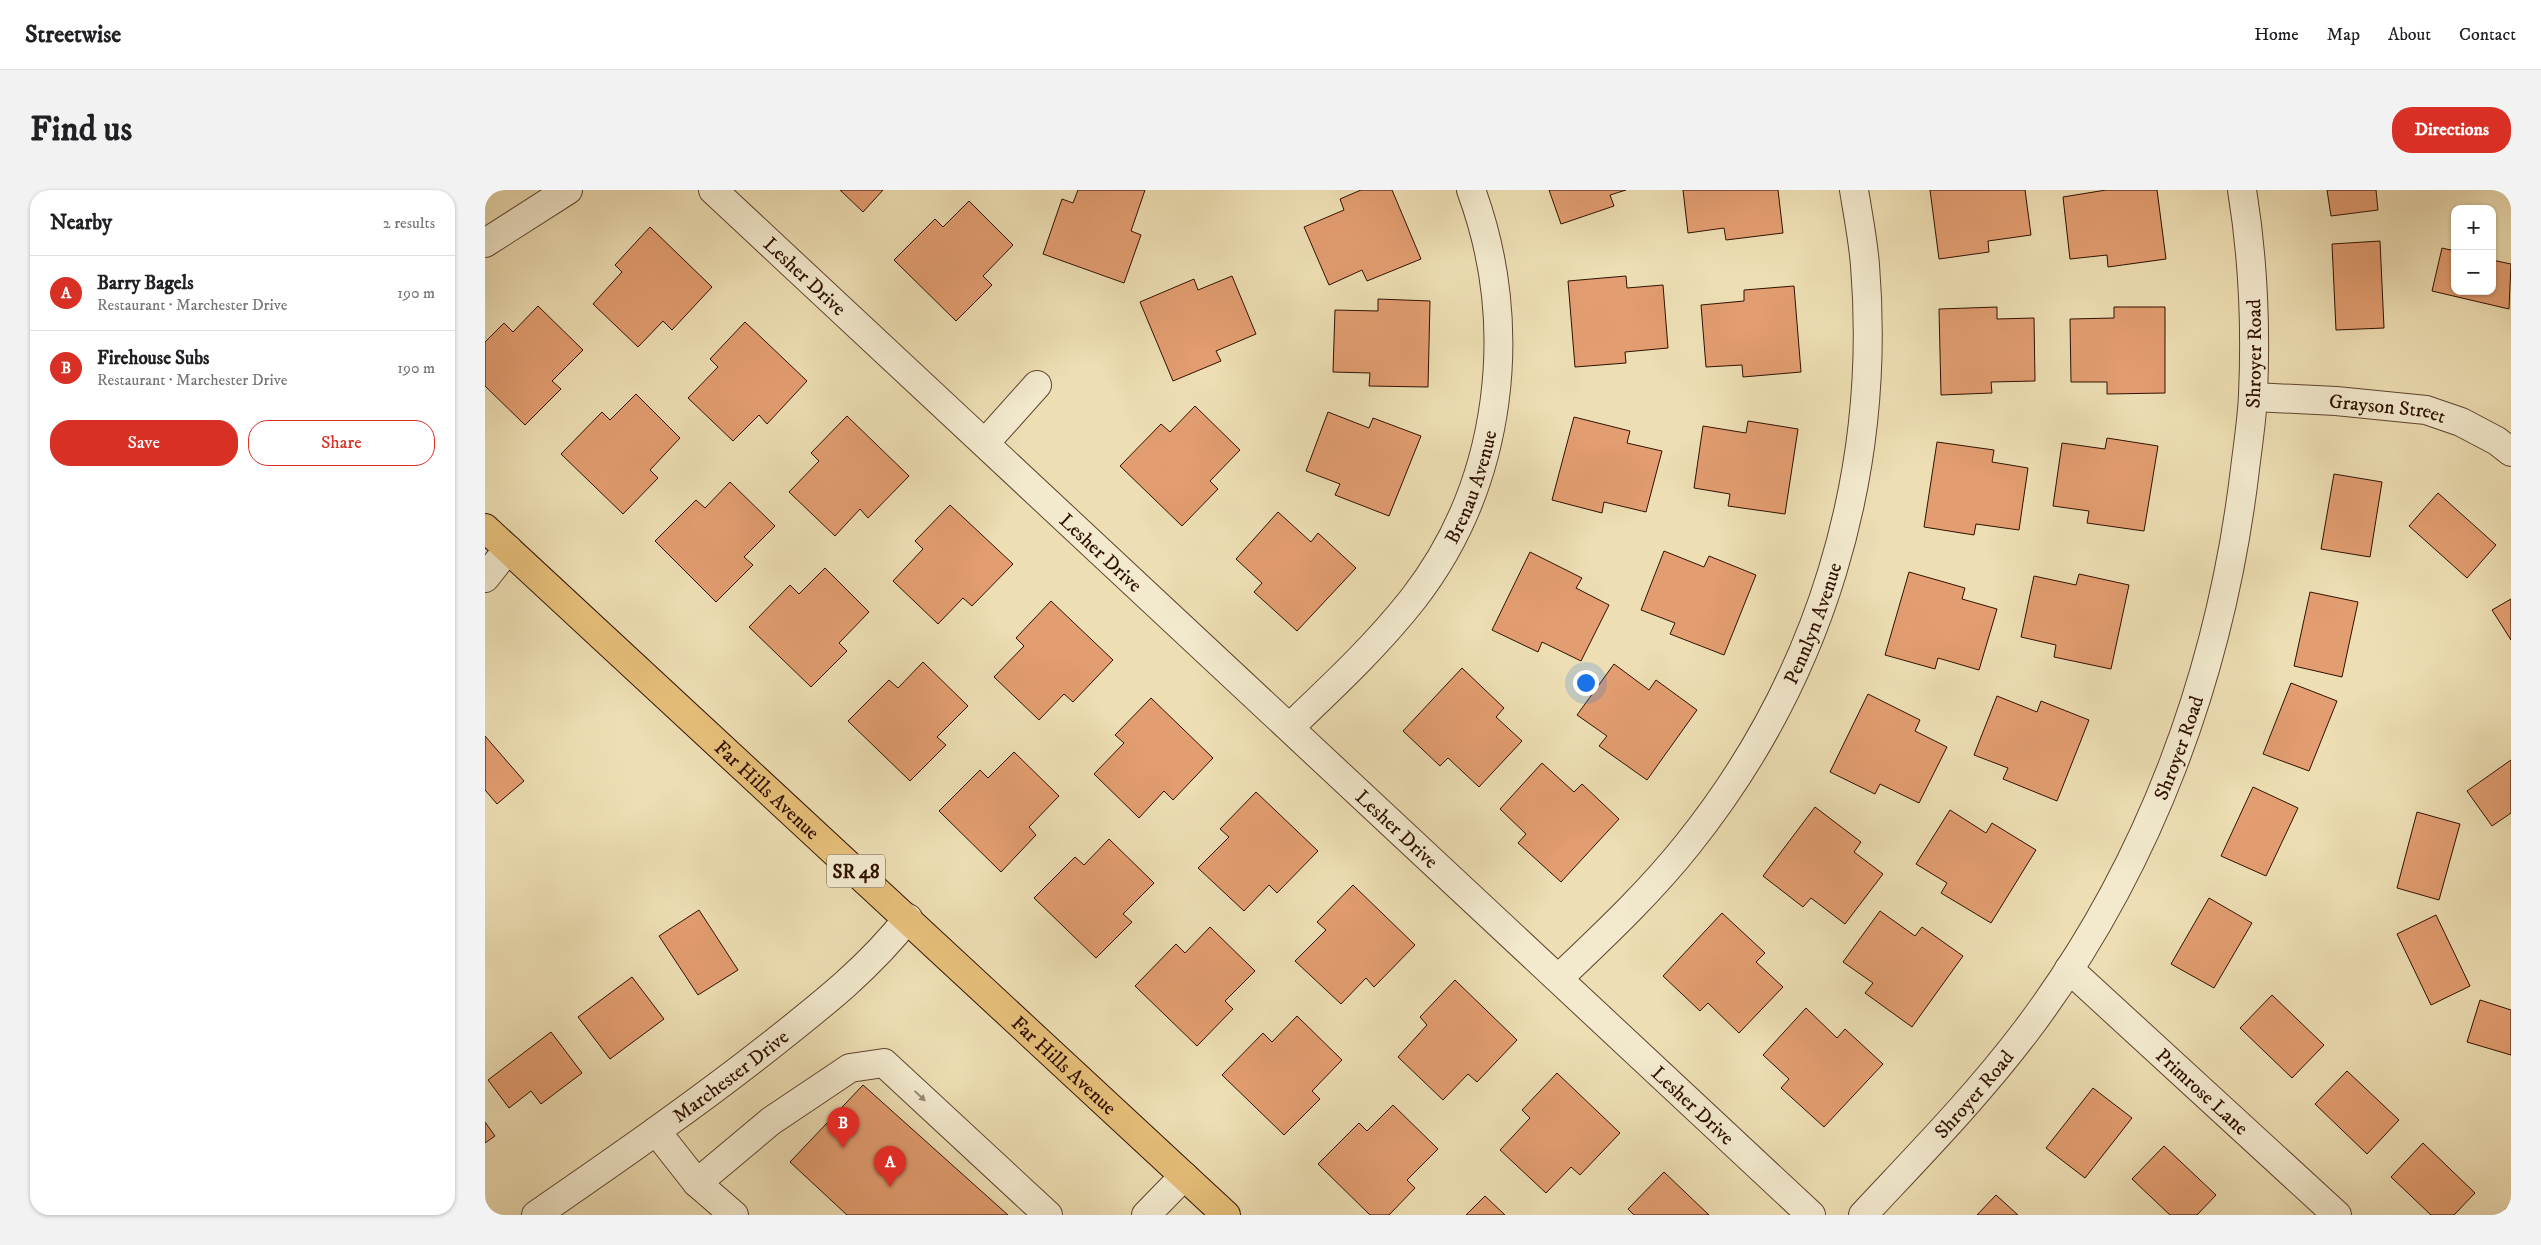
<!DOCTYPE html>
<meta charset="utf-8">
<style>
:root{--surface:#fff;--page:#f2f2f2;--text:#202124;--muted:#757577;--line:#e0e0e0;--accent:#d93025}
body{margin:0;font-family:"IM FELL DW Pica",serif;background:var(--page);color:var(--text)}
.controls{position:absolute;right:15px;top:15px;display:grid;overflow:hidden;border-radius:10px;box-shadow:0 1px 4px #0004}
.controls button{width:45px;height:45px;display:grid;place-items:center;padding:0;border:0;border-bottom:1px solid var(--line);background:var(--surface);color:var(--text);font:25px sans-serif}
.you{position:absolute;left:1100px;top:492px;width:18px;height:18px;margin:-12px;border:4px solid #fff;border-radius:50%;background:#1a73e8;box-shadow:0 0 0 8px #1a73e833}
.badge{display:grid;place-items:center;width:32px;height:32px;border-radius:50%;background:var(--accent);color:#fff;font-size:16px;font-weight:700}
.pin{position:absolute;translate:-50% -41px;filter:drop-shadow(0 1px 2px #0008)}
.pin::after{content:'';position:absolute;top:26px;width:18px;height:15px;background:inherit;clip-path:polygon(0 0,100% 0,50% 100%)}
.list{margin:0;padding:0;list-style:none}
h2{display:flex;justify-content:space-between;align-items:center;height:65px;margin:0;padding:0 20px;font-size:21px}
h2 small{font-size:16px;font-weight:400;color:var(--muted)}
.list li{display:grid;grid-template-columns:32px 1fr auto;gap:15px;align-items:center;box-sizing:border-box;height:75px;padding:0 20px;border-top:1px solid var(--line)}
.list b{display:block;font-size:19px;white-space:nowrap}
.list p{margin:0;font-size:16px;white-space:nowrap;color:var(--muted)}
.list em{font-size:16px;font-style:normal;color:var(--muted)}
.actions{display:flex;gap:10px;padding:15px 20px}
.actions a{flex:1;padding:11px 0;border:1px solid var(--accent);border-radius:20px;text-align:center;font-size:18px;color:var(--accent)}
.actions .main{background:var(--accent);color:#fff}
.map{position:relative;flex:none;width:2026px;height:1025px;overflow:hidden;border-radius:20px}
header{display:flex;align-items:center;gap:30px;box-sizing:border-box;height:70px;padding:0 25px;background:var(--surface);border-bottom:1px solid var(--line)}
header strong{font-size:24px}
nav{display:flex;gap:28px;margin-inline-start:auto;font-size:18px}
.intro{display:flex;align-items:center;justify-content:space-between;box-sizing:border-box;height:120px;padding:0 30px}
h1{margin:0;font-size:35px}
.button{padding:12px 22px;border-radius:20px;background:var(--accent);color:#fff;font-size:18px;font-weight:700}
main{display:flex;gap:30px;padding:0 30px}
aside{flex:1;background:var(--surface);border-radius:20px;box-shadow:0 1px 4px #0004}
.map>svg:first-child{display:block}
.building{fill:#e29d70;stroke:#301101}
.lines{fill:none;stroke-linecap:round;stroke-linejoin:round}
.minor-casing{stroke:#5f442e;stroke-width:30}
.major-casing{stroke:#301101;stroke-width:30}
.minor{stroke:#f3eace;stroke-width:28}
.major{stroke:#e6bf7a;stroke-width:28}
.oneway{fill:#9b8872}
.labels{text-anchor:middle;stroke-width:4;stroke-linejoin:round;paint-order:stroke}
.shield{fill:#f3eace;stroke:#6a523e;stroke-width:1}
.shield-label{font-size:19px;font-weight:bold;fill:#301101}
.street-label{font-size:20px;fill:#301101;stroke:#f3eace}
</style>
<header>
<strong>Streetwise</strong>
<nav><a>Home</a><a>Map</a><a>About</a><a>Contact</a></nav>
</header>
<div class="intro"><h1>Find us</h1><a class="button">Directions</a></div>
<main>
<aside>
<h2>Nearby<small>2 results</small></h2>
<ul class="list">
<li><span class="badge">A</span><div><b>Barry Bagels</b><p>Restaurant · Marchester Drive</p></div><em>190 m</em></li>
<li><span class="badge">B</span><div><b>Firehouse Subs</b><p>Restaurant · Marchester Drive</p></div><em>190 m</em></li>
</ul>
<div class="actions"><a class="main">Save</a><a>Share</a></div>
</aside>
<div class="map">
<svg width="2026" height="1025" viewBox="0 0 2026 1025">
<rect width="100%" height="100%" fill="#eddeb3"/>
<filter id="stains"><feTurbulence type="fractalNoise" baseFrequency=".004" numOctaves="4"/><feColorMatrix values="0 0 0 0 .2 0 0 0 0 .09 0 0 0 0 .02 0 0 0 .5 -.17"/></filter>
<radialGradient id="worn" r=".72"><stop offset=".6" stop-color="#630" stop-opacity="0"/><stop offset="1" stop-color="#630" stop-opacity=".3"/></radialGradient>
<g class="building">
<path d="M355,0H398L378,22Z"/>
<path d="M593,0H660L646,41L656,45L639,93L558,64L577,9L588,13Z"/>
<path d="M876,0H907L936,69L882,91L877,80L844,95L819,37L859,20L855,9Z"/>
<path d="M1064,0H1141L1125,5L1129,16L1076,34Z"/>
<path d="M1198,0H1293L1298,43L1241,50L1239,38L1203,43Z"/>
<path d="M1445,0H1540L1546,45L1503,51L1504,62L1454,69Z"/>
<path d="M1621,0H1672L1681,69L1623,77L1622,65L1585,69L1578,7Z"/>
<path d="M1842,0H1891L1893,20L1846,26Z"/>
<path d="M484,11L528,55L498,86L507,95L471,131L409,70L450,29L458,37Z"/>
<path d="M165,37L227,97L187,140L178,131L153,157L108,114L137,82L130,75Z"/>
<path d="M1895,51L1899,138L1851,140L1847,54Z"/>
<path d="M1957,58L1970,61V101H2007V70L2026,74L2024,119L1947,101Z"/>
<path d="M747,86L771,144L731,161L736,171L688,191L655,112L709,89L713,100Z"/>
<path d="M1141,86L1142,98L1178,95L1183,158L1140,162L1141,173L1090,177L1083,91Z"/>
<path d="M1309,96L1316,182L1258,187L1257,175L1221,177L1216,115L1259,111V100Z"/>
<path d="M893,109L945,111L943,197L884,196L885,183L848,182L850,120L893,121Z"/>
<path d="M53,116L98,160L67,191L76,199L40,235L0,196V152L19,133L28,142Z"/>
<path d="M1512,117V129L1549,128L1550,191L1506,192L1507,203L1456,205L1454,119Z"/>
<path d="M1629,117H1680V203L1622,204V192H1586L1585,129L1629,128Z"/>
<path d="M260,132L322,191L282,234L274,225L248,251L203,208L233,177L225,169Z"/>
<path d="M151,204L195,248L165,280L173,288L138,324L76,264L117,222L125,230Z"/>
<path d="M710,216L755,260L725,291L733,299L697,336L635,276L676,234L685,242Z"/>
<path d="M843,222L884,238L888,228L936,246L904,326L850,305L855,294L821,281Z"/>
<path d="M362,226L424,286L383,328L375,319L350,346L304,302L334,271L326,263Z"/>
<path d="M1089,227L1145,241L1142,253L1177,261L1161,322L1119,312L1117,323L1067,310Z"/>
<path d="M1263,231L1313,239L1300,324L1243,316L1245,304L1209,298L1218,236L1261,243Z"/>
<path d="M1622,248L1673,256L1659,341L1602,333L1604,321L1568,316L1577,253L1620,259Z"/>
<path d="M1452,252L1509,260L1507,272L1543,278L1534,340L1491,334L1489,345L1439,337Z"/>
<path d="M1849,284L1897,292L1885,367L1836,359Z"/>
<path d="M245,292L290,336L259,367L268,375L231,412L170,351L211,310L220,318Z"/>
<path d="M1953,303L2011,355L1982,388L1924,336Z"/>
<path d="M465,315L528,374L487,416L478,408L453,434L408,391L438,359L430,351Z"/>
<path d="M793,322L826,352L833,343L871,378L812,441L769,402L777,393L751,369Z"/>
<path d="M1179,361L1219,377L1224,366L1271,385L1239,465L1185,444L1190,433L1156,420Z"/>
<path d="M1045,362L1097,388L1091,398L1124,415L1096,471L1057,452L1053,462L1007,440Z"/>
<path d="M340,378L384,422L354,453L362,461L326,497L264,437L305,395L314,404Z"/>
<path d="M1424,382L1480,398L1477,409L1512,419L1494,480L1453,468L1450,479L1400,465Z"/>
<path d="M1594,384L1644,395L1626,479L1569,467L1571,455L1536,447L1549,386L1591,395Z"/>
<path d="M1825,402L1873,412L1857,487L1809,476Z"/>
<path d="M2026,409V450L2007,420Z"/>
<path d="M566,411L628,470L588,512L579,504L554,530L509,487L539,456L531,448Z"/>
<path d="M438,472L483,516L452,547L461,555L425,591L363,531L404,490L413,498Z"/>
<path d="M1129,474L1164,500L1171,490L1212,520L1162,590L1114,556L1122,546L1092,525Z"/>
<path d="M977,478L1019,518L1011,527L1037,551L994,597L963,568L955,576L918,541Z"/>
<path d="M1806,493L1852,511L1824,581L1778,564Z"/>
<path d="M1383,504L1435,530L1430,541L1462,557L1434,613L1395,594L1390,604L1345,582Z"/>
<path d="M1512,506L1552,522L1556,511L1604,530L1572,611L1518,589L1523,578L1489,565Z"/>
<path d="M666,508L728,568L688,610L679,601L654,628L609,584L639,553L630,545Z"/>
<path d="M0,546L39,591L12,614L0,600Z"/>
<path d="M529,562L574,606L544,637L551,645L516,682L454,621L495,580L503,588Z"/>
<path d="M2026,570V623L2007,636L1982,601Z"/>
<path d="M1057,573L1089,602L1097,594L1134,629L1076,692L1033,653L1041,644L1015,619Z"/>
<path d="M1768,597L1813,618L1781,686L1736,666Z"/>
<path d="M771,602L833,661L792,703L784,695L759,721L713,678L744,647L735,639Z"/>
<path d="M1330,617L1376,652L1369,662L1398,684L1360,734L1326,708L1318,717L1278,686Z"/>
<path d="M1465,620L1501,643L1507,633L1551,660L1506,733L1456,703L1462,693L1431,674Z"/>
<path d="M1932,622L1975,634L1954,710L1912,698Z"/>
<path d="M624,649L669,693L638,724L647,732L611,768L549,708L590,667L599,675Z"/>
<path d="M868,695L930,755L889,797L881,788L856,814L810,771L841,740L832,732Z"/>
<path d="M1724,708L1767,733L1729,798L1686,774Z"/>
<path d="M214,720L253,780L213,805L174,746Z"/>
<path d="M1395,721L1430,746L1437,737L1478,766L1427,837L1380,803L1388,793L1358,772Z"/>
<path d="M1237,723L1280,763L1271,772L1298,797L1254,843L1223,813L1215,821L1178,786Z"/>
<path d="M1951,725L1985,796L1946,815L1912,744Z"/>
<path d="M725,737L770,781L740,811L748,819L712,856L650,796L691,754L700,763Z"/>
<path d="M147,787L179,829L125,869L93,827Z"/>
<path d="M970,790L1032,850L992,892L983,884L958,910L913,867L942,835L935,827Z"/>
<path d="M1787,805L1839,855L1807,888L1755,838Z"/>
<path d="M1995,810L2026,820V865L1982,852Z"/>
<path d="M1321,818L1352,848L1360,839L1398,874L1339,937L1296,898L1304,889L1278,865Z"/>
<path d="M812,826L857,870L827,901L835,909L799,945L737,885L778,843L787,852Z"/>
<path d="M66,842L97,883L56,914L46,901L24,918L3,890Z"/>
<path d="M1862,881L1914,930L1882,964L1830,914Z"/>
<path d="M1072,883L1135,943L1095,985L1086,977L1061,1003L1015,960L1045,928L1037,920Z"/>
<path d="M378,895L523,1025H362L305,972Z"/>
<path d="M1608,898L1647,928L1600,988L1561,958Z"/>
<path d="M908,915L953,959L922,990L930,998L904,1025H885L833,974L874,933L882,941Z"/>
<path d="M0,932L10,946L0,953Z"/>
<path d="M1938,953L1990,1003L1969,1025H1946L1906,987Z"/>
<path d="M1679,956L1731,1005L1712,1025H1685L1647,989Z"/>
<path d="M1179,982L1224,1025H1149L1143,1019Z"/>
<path d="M1511,1005L1533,1025H1492Z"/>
<path d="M1000,1006L1020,1025H981Z"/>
<path d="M2021,1018L2026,1019V1025H2019Z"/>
</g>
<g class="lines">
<g class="minor-casing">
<g id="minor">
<path id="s1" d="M228,0L1326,1025"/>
<path d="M0,53L83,0"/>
<path id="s2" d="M1768,207L1851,211L1941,220L1976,232L2012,251L2026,262"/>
<path d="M500,253L552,195"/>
<path d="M0,388L23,359"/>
<path id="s3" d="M805,537C848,496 891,456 928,409C1018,293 1036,135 986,0"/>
<path id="s4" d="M1584,779L1852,1025"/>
<path id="s5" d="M1074,788C1119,745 1165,702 1203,654C1335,489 1397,285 1380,75C1378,50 1373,25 1369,0"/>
<path d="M171,941L212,993L249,1025"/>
<path d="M212,993L286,931L365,878L399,873L563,1025"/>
<path id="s6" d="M51,1025C132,969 213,913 290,852C338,814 385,777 423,728"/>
<path d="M661,1025L699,986"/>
<path id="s7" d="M1378,1025C1434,965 1491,907 1541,841C1665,677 1736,482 1760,279C1763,254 1767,229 1768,205C1771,137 1768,67 1757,0"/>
</g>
</g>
<g class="major-casing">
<g id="major">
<path id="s8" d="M0,338L741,1025"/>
</g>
</g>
<use href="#minor" class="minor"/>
<use href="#major" class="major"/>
</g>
<defs><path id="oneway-solid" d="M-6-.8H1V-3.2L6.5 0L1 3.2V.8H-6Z" transform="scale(1.25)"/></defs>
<use class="oneway" href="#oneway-solid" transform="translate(435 906) rotate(43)"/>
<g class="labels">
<rect class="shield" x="342" y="664.5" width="58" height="33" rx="4"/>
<g class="shield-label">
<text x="371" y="688">SR 48</text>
</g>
<g class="street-label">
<text dy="7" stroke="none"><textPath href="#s1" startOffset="126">Lesher Drive</textPath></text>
<text dy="7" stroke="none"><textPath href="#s7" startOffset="972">Shroyer Road</textPath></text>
<text dy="7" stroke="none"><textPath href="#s2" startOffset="135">Grayson Street</textPath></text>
<text dy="7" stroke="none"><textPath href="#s3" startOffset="305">Brenau Avenue</textPath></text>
<text dy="7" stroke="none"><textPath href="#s1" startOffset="531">Lesher Drive</textPath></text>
<text dy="7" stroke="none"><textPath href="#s5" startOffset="441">Pennlyn Avenue</textPath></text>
<text dy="7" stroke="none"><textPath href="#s7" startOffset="569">Shroyer Road</textPath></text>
<text dy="7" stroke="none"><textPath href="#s8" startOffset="385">Far Hills Avenue</textPath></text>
<text dy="7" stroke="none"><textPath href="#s1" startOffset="936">Lesher Drive</textPath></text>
<text dy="7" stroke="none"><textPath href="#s8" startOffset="790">Far Hills Avenue</textPath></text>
<text dy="7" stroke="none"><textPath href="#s6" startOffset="239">Marchester Drive</textPath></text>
<text dy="7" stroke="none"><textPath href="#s4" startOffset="181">Primrose Lane</textPath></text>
<text dy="7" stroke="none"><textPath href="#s7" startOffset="164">Shroyer Road</textPath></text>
<text dy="7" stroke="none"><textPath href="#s1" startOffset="1341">Lesher Drive</textPath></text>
</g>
</g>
<rect width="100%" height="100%" filter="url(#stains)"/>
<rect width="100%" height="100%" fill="url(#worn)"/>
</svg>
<div class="controls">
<button>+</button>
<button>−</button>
</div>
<div class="you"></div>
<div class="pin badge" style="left:405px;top:997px">A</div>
<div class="pin badge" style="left:358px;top:958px">B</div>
</div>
</main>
